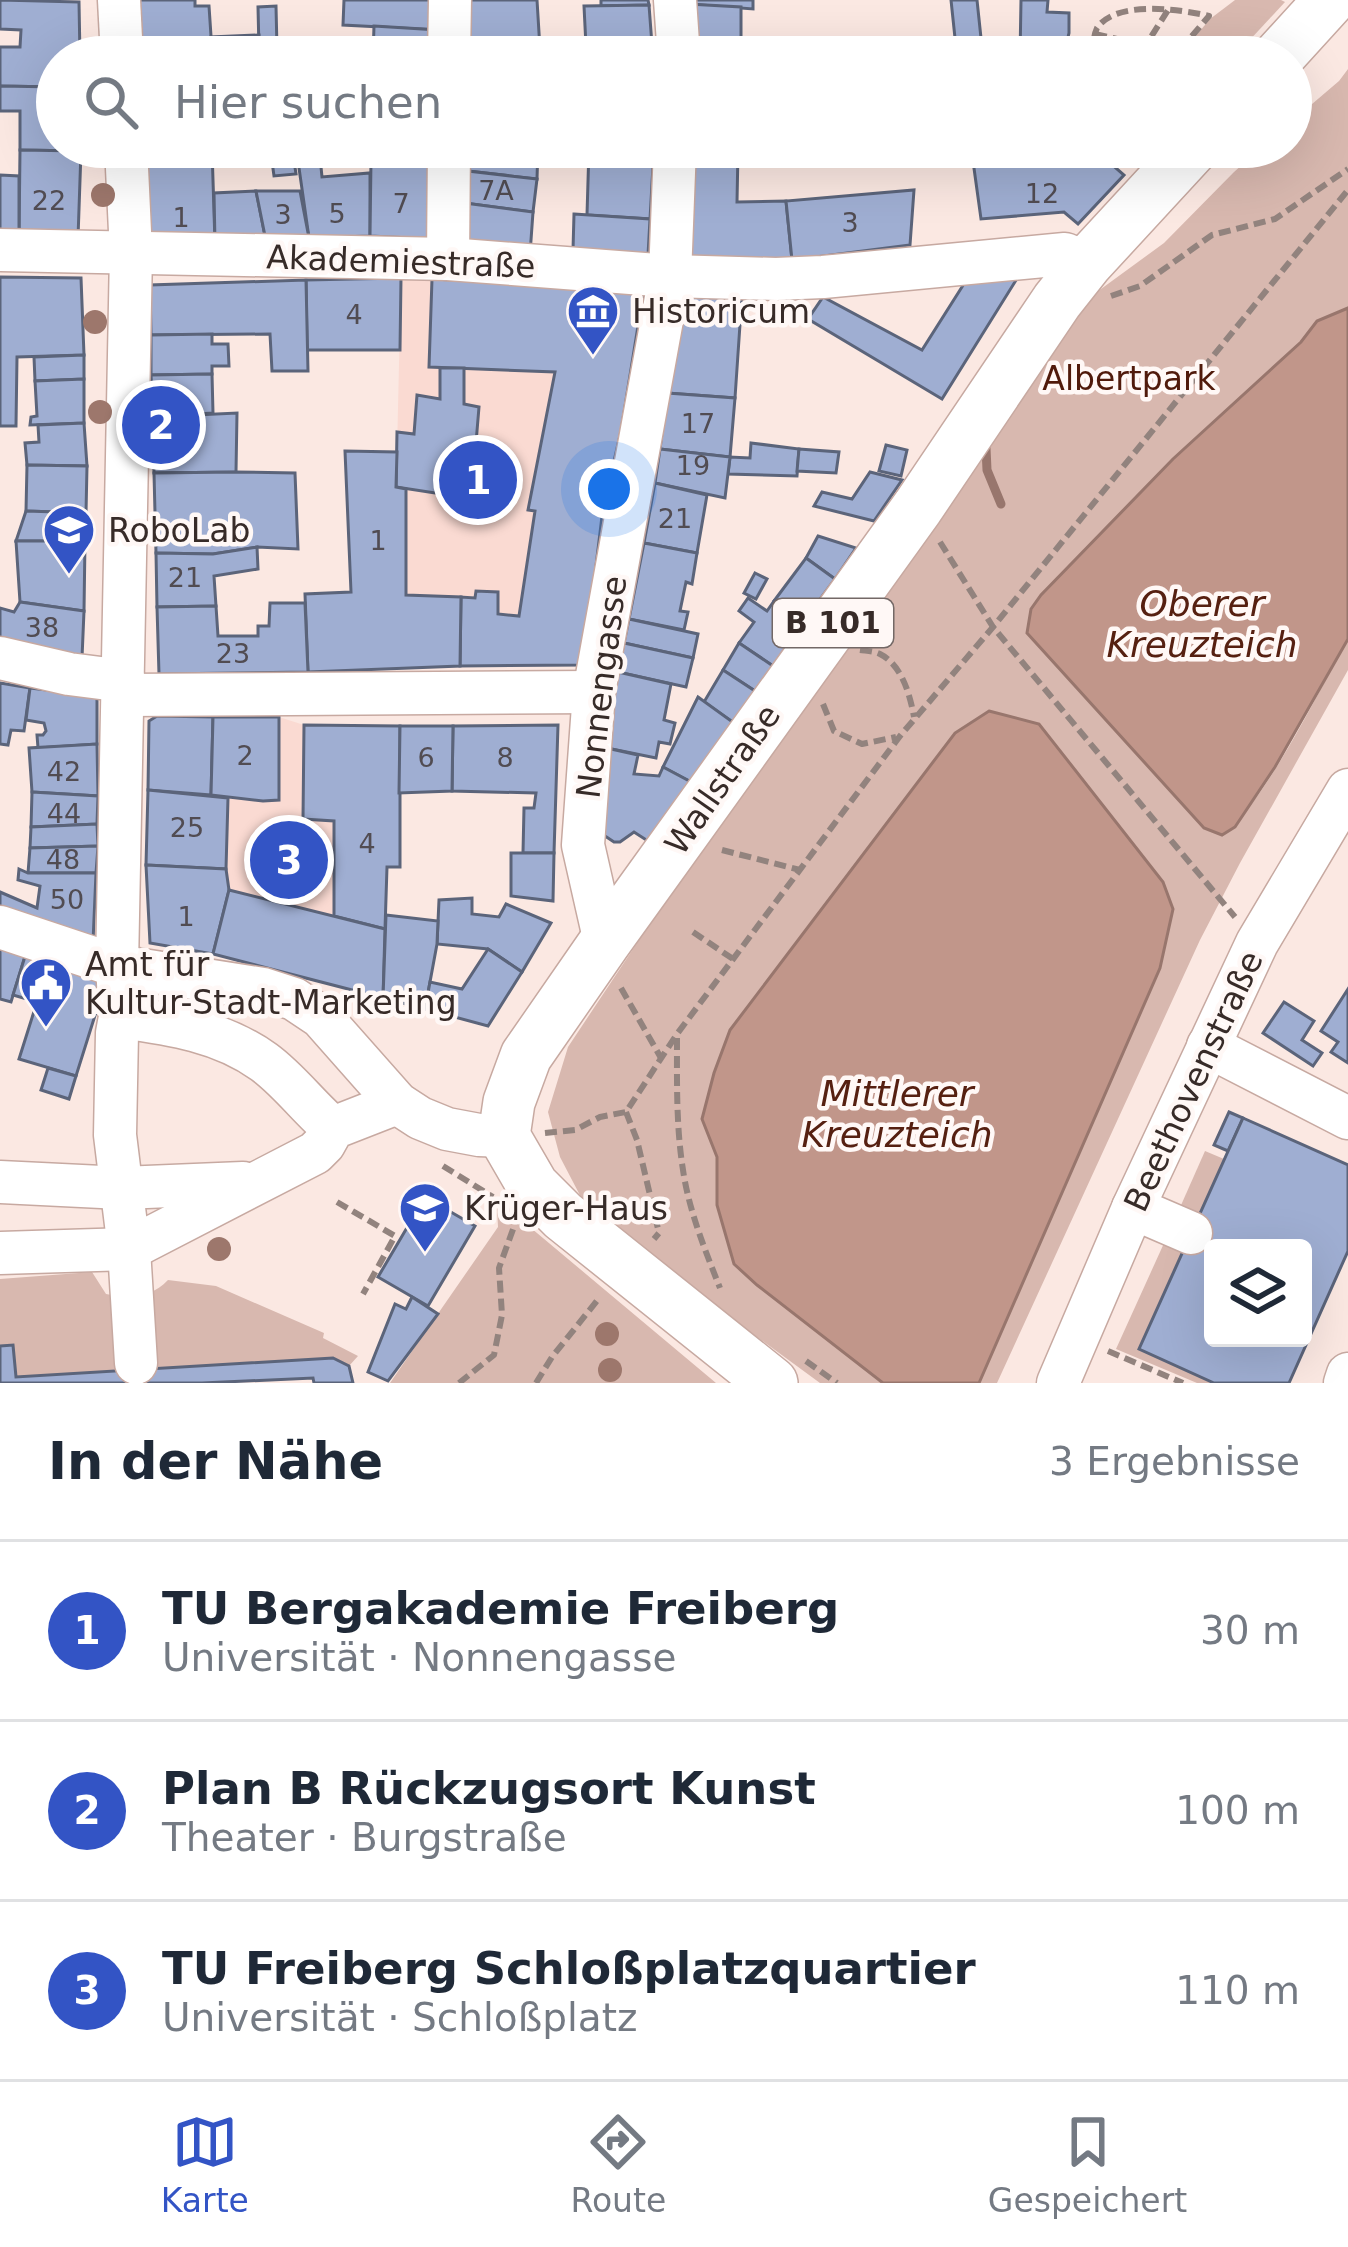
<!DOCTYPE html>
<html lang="de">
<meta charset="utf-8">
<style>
:root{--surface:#fff;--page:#f2f2f3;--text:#1f2937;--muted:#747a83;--line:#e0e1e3;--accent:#3354c5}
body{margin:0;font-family:"DejaVu Sans",sans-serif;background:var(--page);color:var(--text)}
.controls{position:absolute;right:36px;bottom:36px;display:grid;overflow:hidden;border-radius:12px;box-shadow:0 12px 48px #0002}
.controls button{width:108px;height:108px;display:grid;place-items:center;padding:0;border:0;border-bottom:3px solid var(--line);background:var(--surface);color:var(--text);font:60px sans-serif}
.you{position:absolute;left:609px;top:489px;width:42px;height:42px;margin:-30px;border:9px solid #fff;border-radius:50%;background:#1a73e8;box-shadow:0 0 0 18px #1a73e833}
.badge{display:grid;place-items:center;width:78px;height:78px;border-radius:50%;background:var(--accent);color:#fff;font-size:39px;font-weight:700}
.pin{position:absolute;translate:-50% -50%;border:6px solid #fff;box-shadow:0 3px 12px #0006}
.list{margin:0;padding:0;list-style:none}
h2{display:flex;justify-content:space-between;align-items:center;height:156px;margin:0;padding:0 48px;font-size:51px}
h2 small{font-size:39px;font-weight:400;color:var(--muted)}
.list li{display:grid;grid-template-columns:78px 1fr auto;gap:36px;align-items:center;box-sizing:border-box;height:180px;padding:0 48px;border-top:3px solid var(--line)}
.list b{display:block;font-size:45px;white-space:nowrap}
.list p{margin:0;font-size:39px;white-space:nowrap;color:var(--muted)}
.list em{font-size:39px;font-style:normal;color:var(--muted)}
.icon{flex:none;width:66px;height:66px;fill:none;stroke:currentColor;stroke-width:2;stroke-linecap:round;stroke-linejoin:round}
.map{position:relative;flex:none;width:1348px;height:1383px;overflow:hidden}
.search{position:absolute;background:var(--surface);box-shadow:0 12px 48px #0002;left:36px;right:36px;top:36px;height:132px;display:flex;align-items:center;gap:30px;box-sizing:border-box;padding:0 42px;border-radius:66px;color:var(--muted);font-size:45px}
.sheet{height:696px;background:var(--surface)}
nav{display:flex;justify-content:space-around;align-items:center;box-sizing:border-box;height:168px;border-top:3px solid var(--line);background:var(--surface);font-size:33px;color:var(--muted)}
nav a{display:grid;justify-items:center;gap:6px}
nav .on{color:var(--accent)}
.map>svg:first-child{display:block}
.built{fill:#fadad2}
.green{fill:#d8b8af}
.water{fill:#c1968a;stroke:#98766d;stroke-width:3}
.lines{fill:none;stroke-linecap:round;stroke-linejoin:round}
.stream{stroke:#98766d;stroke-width:9}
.building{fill:#9faed2;stroke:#5b647a;stroke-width:3;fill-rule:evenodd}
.minor-casing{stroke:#c7a9a1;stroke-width:45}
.major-casing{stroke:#c7a9a1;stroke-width:54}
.path{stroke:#92837e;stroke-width:6;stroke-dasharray:12 6;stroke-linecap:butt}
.minor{stroke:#fff;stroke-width:42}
.major{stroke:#fff;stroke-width:51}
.tree{fill:#9d776c}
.labels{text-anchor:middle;stroke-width:9;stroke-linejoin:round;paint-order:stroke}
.number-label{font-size:27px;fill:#514c52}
.shield{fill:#fff8f6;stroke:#736866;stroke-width:3}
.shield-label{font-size:30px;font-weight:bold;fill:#372b28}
.street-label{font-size:33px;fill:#372b28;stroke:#fff8f6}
.poi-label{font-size:33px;fill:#372b28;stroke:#fff8f6;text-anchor:start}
.park-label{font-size:33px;fill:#501a0b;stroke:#fff8f6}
.water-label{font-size:36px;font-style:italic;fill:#562011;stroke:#fff8f6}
</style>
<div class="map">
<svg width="1348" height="1383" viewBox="0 0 1348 1383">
<rect width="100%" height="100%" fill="#fbe8e2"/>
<g class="built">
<path d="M401,278L644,289L621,431L603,508L584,665L460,666L308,672L305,594L351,592L397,451Z"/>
<path d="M157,716L279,717L304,725L400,726V867L387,868L383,998L213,954L229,890L226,869L228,798L148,790L149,721Z"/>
</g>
<g class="green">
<path d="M1235,0H1281L1285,2L1234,57H1178L1210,19Z"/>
<path d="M1348,69V308L1317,321L1301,342L1173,459L1041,595L1031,609L1028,633L1204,828L1221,835C1263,808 1321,686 1348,639V670L1240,863L1200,940L997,1383H979L1160,968L1173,909L1163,882L1039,724L989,711L730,1030L714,1073L702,1119L717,1157V1205L734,1264L757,1285L883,1383H820L607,1227L584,1203L560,1157L548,1112L568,1047L841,636L1064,316L1164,243L1234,172L1262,147H1291V122L1339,81Z"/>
<path d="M1205,1151L1224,1159L1196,1221L1178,1212Z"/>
<path d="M507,1206L531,1228L716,1383H390L498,1227L497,1208Z"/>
<path d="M1165,1241L1184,1247L1139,1348L1214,1383H1197L1116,1349Z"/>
<path d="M92,1272L106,1294C130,1299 151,1298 168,1280L216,1286L324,1333L323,1338L358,1356L349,1366L333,1358L16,1377L13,1345L0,1346V1279Z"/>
</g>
<g class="water">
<path d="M1348,308V639L1275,767L1235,827L1222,835L1204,828L1027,633L1031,609L1041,595L1173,459L1301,342L1317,321Z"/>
<path d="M989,711L1039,724L1163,882L1173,909L1160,968L979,1383H883L757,1285L734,1264L717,1205V1157L702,1119L714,1073L730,1030L955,733Z"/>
</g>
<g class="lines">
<path class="stream" d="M986,448L987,470L1001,504"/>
</g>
<g class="building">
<path d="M0,0L79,2L80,57H57V87L0,86V47H20L21,30L0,29Z"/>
<path d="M136,0H195V6H209L212,51L139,55Z"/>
<path d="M344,0H438V30L343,25Z"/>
<path d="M466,0H537L540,49L469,48Z"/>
<path d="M601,0H648L649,5L601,6Z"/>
<path d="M687,0H753V9L688,4Z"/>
<path d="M951,0H977L983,57H957Z"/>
<path d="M1021,0H1048L1047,12L1069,13V33L1063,57H1020Z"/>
<path d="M688,4L741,7V57H689Z"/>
<path d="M649,5L652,45L586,46L584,6Z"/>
<path d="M276,6L277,49L259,50L258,7Z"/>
<path d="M374,26L438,30L437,57H373Z"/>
<path d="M259,35V50L212,51L211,37Z"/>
<path d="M652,45V57H587L586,46Z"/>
<path d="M469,48L540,49V57H468Z"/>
<path d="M807,49L808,57H766V53Z"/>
<path d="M209,52V57H139V55Z"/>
<path d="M0,86L57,87V147H81V151L20,150V111H0Z"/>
<path d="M270,147H292L296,174L274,176Z"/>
<path d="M296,147H319L322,177L370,173V236L309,238Z"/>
<path d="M371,147H434L433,162L371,159Z"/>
<path d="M461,147H538L537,179L459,170Z"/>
<path d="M1067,147H1092L1124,175L1078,224L1064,212L981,219L973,161L1064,151Z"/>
<path d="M589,148H654L650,219L587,215Z"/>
<path d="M686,148L738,151L737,202L786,201L792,260L683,259Z"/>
<path d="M212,149L215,243L149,247L145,151Z"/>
<path d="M20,150L81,151L78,238L19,235Z"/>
<path d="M371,159L433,162L431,239L370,236Z"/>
<path d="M459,170L537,179L533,212L457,202Z"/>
<path d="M0,175L19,176V235H0Z"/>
<path d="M914,190L910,245L792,260L786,201Z"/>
<path d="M256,191L266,241L215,243L214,193Z"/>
<path d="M256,191H300L309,238L266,241Z"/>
<path d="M457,202L533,212L530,254L454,247Z"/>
<path d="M574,214L650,219L648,255L573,250Z"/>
<path d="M974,268L1023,269L942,399L808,319L823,297L922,350Z"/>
<path d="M0,277L81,278L84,355L17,357L16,426H0Z"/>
<path d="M401,278L400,350H307L306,280Z"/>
<path d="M432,279L644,289L621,431L603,508L584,665L460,666L461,597L475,598L476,591L498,592V614L519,616L535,511L528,510L555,372L429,367Z"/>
<path d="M306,280L308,371H272L270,334L151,335L150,285Z"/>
<path d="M674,290L742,295L735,398L667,393Z"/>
<path d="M212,334V344H228L229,366H212V374L151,375V335Z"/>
<path d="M84,355V379L35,381L34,357Z"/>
<path d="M440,368H464V404L479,407L475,455L513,460L507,504L396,487L397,432L414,434L417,395L440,399Z"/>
<path d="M212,374L213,413L153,417L151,375Z"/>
<path d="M84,379V423L30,425L31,417L37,416L35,381Z"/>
<path d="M667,393L735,398L730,457L660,449Z"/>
<path d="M237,413L236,472L154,473L153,417Z"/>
<path d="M84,423L87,466L27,465L25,443L39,442L38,425Z"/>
<path d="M751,443L799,449L797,476L728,474L730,457L750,458Z"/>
<path d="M886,445L907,450L901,476L879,471Z"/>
<path d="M660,449L730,457L725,498L655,483Z"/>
<path d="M799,449L839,452L836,473L797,471Z"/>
<path d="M345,451L397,452L396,487L406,489V595L461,597L460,666L308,672L305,594L351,592Z"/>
<path d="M27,465L87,466L86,513L26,511Z"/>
<path d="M236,472L295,473L298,549L257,547L213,554L156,553L154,473Z"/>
<path d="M870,472L902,480L874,521L814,506L822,492L852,499Z"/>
<path d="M655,483L707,495L697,553L644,543Z"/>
<path d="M26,511L86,513L85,541H16Z"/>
<path d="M818,536L856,548L835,579L806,558Z"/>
<path d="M16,541H85L84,611L20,602Z"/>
<path d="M644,543L697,553L692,584L686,582L680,611L688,612L684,630L629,619Z"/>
<path d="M257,547L258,569L214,576L216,606L157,607L156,553L213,554Z"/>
<path d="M806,558L835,579L804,621L774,601Z"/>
<path d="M755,573L767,579L756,599L744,593Z"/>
<path d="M748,598L767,611L774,601L804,621L773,666L739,643L754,622L739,611Z"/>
<path d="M20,602L84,611L82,658L0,645V608L14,612Z"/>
<path d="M270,603H305L308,672L159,674L157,607L216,606L218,636H258V626H269Z"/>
<path d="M629,619L698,634L693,658L624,643Z"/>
<path d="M624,643L693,658L686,687L618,672Z"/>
<path d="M739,643L773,666L755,691L723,670Z"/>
<path d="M723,670L755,691L734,723L704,702Z"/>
<path d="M618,672L671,684L664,720L675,723L670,744L659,742L656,758L602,747Z"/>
<path d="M0,683L30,688L24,731L11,730L8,745L0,744Z"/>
<path d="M30,688L97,696V744L38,748L37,735H43L46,731L44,723L26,720Z"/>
<path d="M698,697L734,723L693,783L663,767Z"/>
<path d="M157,716L213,717L211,795L148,790L149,721Z"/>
<path d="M213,717H279V800L263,801L211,795Z"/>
<path d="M304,725L400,726V867H387L385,929L334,916V821L303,819Z"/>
<path d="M558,725L554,853H523L524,808H534L536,793L452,791L453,726Z"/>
<path d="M400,726H453L452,791L399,793Z"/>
<path d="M97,744L98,796L32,792L29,748Z"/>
<path d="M602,747L638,755L634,774L659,776L663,767L693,783L651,843L634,832L620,842H614L602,834Z"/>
<path d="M148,790L228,798L226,869L146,865Z"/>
<path d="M32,792L98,796L97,824L31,827Z"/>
<path d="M97,824L98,846L30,848L31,827Z"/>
<path d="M98,846L96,873H28L30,848Z"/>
<path d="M511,853H554L553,901L511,896Z"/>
<path d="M146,865L226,869L229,890L213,954L150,943Z"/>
<path d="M19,869L28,873H96L93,942L0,917V892L37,908L40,886L18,880Z"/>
<path d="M229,890L385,929L383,998L213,954Z"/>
<path d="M472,898V914L499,917L506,904L551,923L522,972L488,949L437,944L439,900Z"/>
<path d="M386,915L438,921L437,944L425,1009L383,998Z"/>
<path d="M0,941L27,950L11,1002L0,999Z"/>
<path d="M488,949L522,972L488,1026L425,1009L430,982L462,989Z"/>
<path d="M27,950L108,974L76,1076L19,1059L37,1002L13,995Z"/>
<path d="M1348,989V1063L1331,1052L1338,1042L1321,1031Z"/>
<path d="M1284,1002L1314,1021L1302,1040L1322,1053L1313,1066L1263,1033Z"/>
<path d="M48,1068L76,1076L69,1099L41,1090Z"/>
<path d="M1229,1112L1243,1118L1228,1151L1214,1145Z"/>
<path d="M1243,1118L1348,1165V1251L1289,1383H1214L1139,1349ZM1213,1248H1303V1338H1213Z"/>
<path d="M425,1197L475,1226L428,1306L378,1277Z"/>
<path d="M412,1297L438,1314L388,1381L368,1372L395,1304L406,1309Z"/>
<path d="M13,1345L16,1377L333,1358L349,1366L353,1383H314L313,1378L202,1383H0V1346Z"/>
</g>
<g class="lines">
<g class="minor-casing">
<g id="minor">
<path d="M119,0L122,57"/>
<path d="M675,0L679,57"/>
<path d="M449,57L450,0"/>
<path d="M126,147L131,253L117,966L120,1017L117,1033L115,1135L129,1249L136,1363"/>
<path d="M0,250L448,259L670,276L776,279L823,277L1065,254L1087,263"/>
<path d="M448,259L449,147"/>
<path d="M0,658L69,674L124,681"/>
<path d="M123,695L594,692"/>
<path d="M0,927L117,966L263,989L294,999L321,1017L397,1103L420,1118L447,1129L479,1135L504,1136"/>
<path d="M605,942L583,845L594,692L670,276L675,147"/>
<path d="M120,1017C171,1024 221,1031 264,1062C290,1081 309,1108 333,1128"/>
<path d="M1208,1046L1348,1118"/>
<path d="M0,1182L122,1188L243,1183"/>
<path d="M1133,1208L1191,1233"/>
<path d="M0,1253L129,1249L315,1153L324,1144L333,1128L397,1103"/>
<path d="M1058,1383L1133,1208L1257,943L1348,790"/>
<path d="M1345,1383L1348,1374"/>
</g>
</g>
<g class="major-casing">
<g id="major">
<path d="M1278,57L1330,0"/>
<path d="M772,1383L563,1216L533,1186L504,1136L509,1102L526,1056L605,942L918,507L1057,301L1087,263L1194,147"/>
</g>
</g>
<g class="path">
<path d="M1095,34L1135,43"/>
<path d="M1149,40L1138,39L1135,43V50L1141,53L1150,50L1149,40L1170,7"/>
<path d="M1093,57C1093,48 1093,36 1097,28C1116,0 1179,9 1209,16L1174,57"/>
<path d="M1123,166L1116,159L1128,147"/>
<path d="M1111,296L1140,286L1212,235L1275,219L1348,169"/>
<path d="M940,542L993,627L1235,917"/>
<path d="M860,650C867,651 874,651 880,654C902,665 910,695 914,717"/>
<path d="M823,704L834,731L862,744L896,737"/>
<path d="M722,850L800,870"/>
<path d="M693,932L733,959"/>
<path d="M621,988L661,1058"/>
<path d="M677,1038C677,1082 676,1126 683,1170C689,1211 705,1250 720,1288"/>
<path d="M626,1112L637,1140L659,1233L654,1239"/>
<path d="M545,1133L575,1130L600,1117L626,1112L677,1034L900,736L993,627L1348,190"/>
<path d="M443,1166L493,1197"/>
<path d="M337,1202L395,1236L363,1294"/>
<path d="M1108,1351L1183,1383"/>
<path d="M806,1361L837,1383"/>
<path d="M459,1383L494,1355L502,1315L499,1268L516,1221"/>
<path d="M536,1383L552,1357L600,1297"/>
</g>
<use href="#minor" class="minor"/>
<use href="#major" class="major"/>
</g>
<g class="tree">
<circle cx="103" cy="195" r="12"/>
<circle cx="95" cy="322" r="12"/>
<circle cx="100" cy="412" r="12"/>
<circle cx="219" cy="1249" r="12"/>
<circle cx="607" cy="1334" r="12"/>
<circle cx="610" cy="1370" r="12"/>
</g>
<defs>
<g id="museum-pin" transform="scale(2.7)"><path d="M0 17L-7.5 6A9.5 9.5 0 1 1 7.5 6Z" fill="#3354c5" stroke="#fff8f6"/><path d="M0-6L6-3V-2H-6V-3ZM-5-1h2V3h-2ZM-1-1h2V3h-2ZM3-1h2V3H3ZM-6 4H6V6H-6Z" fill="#fff"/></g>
<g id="university-pin" transform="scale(2.7)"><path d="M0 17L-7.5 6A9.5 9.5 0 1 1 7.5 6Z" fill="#3354c5" stroke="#fff8f6"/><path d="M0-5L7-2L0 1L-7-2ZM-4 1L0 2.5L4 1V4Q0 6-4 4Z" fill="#fff"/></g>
<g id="civic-pin" transform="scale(2.7)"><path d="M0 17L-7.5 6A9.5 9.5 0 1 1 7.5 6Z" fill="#3354c5" stroke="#fff8f6"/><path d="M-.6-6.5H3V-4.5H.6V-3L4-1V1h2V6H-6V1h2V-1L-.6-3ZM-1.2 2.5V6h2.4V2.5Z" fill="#fff"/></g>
</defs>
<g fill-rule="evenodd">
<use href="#museum-pin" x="593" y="311"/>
<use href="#university-pin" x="69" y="530"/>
<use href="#civic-pin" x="46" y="983"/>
<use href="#university-pin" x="425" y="1208"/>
</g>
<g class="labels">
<g class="number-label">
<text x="496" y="200">7A</text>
<text x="1042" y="203">12</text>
<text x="49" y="210">22</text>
<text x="401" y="213">7</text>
<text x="337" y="223">5</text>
<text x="283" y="224">3</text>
<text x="181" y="227">1</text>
<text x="850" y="232">3</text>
<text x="354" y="324">4</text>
<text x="698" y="433">17</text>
<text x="693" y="475">19</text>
<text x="675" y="528">21</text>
<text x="378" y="550">1</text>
<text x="185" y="587">21</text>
<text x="42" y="637">38</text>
<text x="233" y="663">23</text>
<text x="245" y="765">2</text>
<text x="426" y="767">6</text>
<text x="505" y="767">8</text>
<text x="64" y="781">42</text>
<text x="64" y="823">44</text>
<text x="187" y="837">25</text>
<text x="367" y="853">4</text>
<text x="63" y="869">48</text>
<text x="67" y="909">50</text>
<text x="186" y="926">1</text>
</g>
<rect class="shield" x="773" y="599" width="120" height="48" rx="9"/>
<g class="shield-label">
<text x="833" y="633">B 101</text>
</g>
<g class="street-label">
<text transform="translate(401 261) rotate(2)" y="12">Akademiestraße</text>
<text transform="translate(601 687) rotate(-83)" y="12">Nonnengasse</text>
<text transform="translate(722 779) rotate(-55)" y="12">Wallstraße</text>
<text transform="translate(1193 1081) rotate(-65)" y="12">Beethovenstraße</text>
</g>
<g class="poi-label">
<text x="632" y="323">Historicum</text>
<text x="108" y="542">RoboLab</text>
<text x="85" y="976">Amt für<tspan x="85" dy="38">Kultur-Stadt-Marketing</tspan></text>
<text x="464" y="1220">Krüger-Haus</text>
</g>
<g class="park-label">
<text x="1129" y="390">Albertpark</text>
</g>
<g class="water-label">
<text x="1202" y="616">Oberer<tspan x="1202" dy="41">Kreuzteich</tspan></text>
<text x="897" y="1106">Mittlerer<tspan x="897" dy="41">Kreuzteich</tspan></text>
</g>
</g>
</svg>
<div class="controls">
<button><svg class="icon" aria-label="layers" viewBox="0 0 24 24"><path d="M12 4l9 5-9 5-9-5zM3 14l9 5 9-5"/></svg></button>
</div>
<div class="you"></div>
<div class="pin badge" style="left:478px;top:480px">1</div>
<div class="pin badge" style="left:161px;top:425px">2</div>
<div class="pin badge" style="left:289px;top:860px">3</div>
<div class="search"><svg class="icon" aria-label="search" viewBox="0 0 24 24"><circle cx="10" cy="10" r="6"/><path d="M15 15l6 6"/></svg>Hier suchen</div>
</div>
<section class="sheet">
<h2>In der Nähe<small>3 Ergebnisse</small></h2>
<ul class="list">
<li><span class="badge">1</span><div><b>TU Bergakademie Freiberg</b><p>Universität · Nonnengasse</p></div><em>30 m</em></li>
<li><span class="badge">2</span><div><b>Plan B Rückzugsort Kunst</b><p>Theater · Burgstraße</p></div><em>100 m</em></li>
<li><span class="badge">3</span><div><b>TU Freiberg Schloßplatzquartier</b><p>Universität · Schloßplatz</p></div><em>110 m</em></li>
</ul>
</section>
<nav>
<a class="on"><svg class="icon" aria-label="map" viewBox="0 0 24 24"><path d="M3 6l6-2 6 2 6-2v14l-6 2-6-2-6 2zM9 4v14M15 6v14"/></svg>Karte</a>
<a><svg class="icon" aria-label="directions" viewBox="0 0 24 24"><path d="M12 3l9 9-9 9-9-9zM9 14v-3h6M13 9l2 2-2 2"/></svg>Route</a>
<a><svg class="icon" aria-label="saved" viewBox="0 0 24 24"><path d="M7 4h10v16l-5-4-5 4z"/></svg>Gespeichert</a>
</nav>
